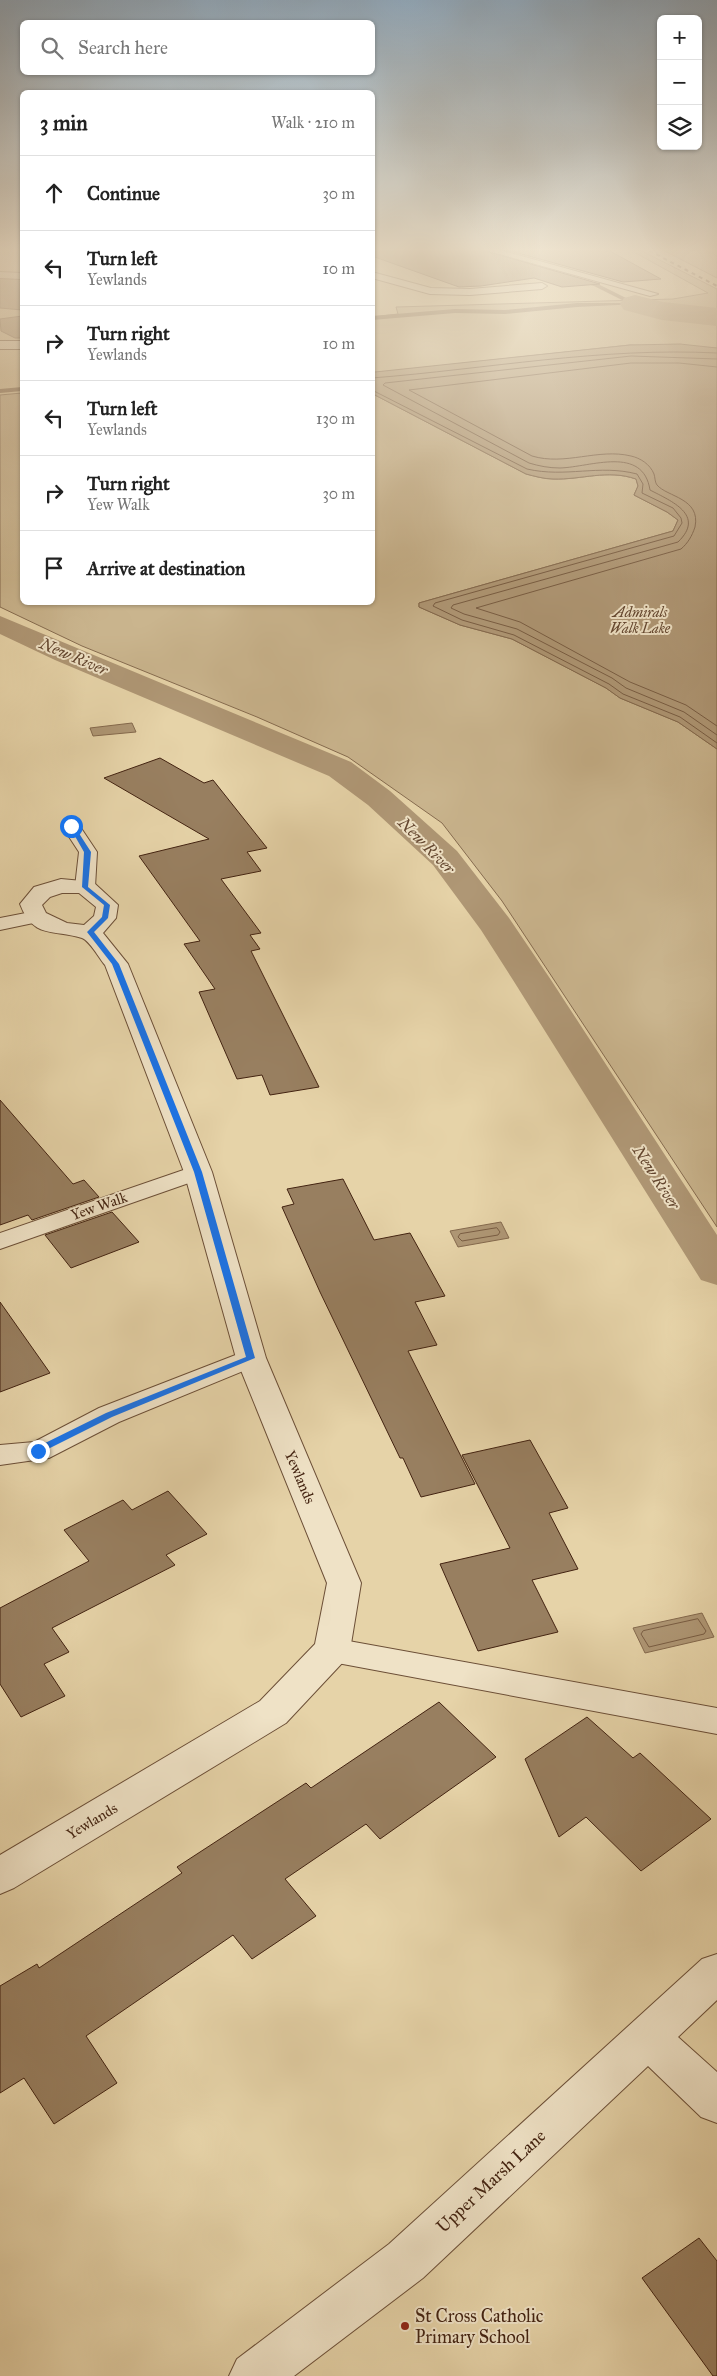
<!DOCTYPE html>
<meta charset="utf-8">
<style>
:root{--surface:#fff;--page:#f6f6f6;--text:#222;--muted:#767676;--line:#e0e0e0}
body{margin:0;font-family:"IM FELL Great Primer",serif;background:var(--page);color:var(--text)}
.controls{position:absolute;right:15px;top:15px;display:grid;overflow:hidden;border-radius:8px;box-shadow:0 1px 4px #0004}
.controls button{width:45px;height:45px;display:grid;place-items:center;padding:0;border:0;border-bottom:1px solid var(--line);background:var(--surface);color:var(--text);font:25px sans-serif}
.stop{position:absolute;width:15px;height:15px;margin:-11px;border:4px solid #1a73e8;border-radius:50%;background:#fff}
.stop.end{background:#1a73e8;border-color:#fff;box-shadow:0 1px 5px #0008}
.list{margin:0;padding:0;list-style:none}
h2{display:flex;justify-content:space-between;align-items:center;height:65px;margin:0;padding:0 20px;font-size:21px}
h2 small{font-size:16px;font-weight:400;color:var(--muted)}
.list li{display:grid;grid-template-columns:32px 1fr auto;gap:15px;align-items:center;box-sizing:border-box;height:75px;padding:0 20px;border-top:1px solid var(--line)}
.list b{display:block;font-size:19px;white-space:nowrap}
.list p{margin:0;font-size:16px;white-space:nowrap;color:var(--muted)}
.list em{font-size:16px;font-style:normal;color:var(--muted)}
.icon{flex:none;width:28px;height:28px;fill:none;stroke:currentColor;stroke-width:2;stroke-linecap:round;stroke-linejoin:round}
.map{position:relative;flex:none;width:717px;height:2376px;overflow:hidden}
.search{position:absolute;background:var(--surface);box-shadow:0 1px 4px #0004;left:20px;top:20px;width:355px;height:55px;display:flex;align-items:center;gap:12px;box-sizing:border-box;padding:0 18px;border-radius:8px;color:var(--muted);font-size:19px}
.panel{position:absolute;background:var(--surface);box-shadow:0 1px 4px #0004;left:20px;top:90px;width:355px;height:515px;border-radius:8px}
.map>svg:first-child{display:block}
.green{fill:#cab58e;stroke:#866c50}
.water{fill:#af9775;stroke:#84694d}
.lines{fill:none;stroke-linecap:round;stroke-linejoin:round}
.shore{stroke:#795d43;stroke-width:1}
.stream{fill:#84694d;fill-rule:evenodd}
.canal{fill:#af9775;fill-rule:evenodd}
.river{fill:#af9775;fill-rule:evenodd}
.building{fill:#987f60;stroke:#432311}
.lane-casing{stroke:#6c4f37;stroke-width:2}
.street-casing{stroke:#6c4f37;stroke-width:2}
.lane{fill:#efe2c6;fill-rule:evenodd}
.street{fill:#efe2c6;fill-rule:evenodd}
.rail{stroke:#432311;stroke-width:2;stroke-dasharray:4 4;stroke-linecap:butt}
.route{fill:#1a73e8}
.poi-dot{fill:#8f2418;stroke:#efe2c6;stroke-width:2}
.labels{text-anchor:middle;stroke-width:4;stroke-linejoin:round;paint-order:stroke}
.far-water-label{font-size:14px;font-style:italic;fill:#63462f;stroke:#efe2c6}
.street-label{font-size:15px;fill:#432311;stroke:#efe2c6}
.water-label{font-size:16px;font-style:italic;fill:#63462f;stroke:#efe2c6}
.near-street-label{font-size:18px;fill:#432311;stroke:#efe2c6}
.near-poi-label{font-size:18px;fill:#432311;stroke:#efe2c6;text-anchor:start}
</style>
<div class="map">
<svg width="717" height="2376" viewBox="0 0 717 2376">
<rect width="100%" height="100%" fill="#e6d3a8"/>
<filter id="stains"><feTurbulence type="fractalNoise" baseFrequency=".004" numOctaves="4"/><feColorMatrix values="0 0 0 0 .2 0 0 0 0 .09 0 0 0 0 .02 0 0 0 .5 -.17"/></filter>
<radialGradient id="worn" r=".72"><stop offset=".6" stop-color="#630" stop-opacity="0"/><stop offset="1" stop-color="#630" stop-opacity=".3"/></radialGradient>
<g class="green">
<path d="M625,247H634L717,289V348L630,345L373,373V317L398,314L396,307L673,299L708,293Z"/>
<path d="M657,247H699L717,256V278Z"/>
<path d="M22,393V602H372L373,394L526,474C534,476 544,479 553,479C582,480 607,469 636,479L638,486L634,495L667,512L678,520L673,531L419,603V607L460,625L512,639L606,688L620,698L678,722L717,749V1227L502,901L442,823L348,757L257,717L82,646L0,607V395Z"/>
</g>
<g class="water">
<path d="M0,278L22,279V310L0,308Z"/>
<path d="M22,316V338H15L1,331L0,319Z"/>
<path d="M680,344L717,348V749L678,722L620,698L606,688L512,639L460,625L419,607V603L673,531L678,520L667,512L634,495L638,486L636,479C607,469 582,480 553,479C544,479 534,476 526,474L373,394V373L375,372L630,345Z"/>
<path d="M132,723L136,732L93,736L90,728Z"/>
<path d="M501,1222L509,1238L458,1247L450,1231Z"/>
<path d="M702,1613L714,1637L645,1653L633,1628Z"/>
</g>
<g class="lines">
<g class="shore">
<path d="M717,359L631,356L385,383L383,385L529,463C539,466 549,468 560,468C591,467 643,445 650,490C671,501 706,515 678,542L453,605L451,608L464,614L517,629L612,678L626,688L684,712L717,735"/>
<path d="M717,367L679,363H631L409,390L532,456C565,466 598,448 631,456C640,458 650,464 654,474C655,477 655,483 657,485C667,497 701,498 695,527C692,536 688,543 681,549L476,608L520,622L630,682L686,705L717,726"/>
<path d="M372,378C487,369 601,347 717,353"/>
<path d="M372,390L527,469C566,478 599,464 637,474L643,484L642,493L673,508L681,518L682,523L674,536L435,603L433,606L462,620L514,635L609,684L623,694L680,717L717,743"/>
<path d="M497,1228L500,1232L498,1235L462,1241L458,1237L460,1234Z"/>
<path d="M698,1619L706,1631L704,1634L649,1647L641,1634L643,1631Z"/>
</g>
<g class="stream">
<path d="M580,279L598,284L638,304L577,307L505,314L455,313L372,320V316L455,309L505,310L577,303H628L594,286L578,281Z"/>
<path d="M22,387V391L0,393V389Z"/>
</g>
<path class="canal" d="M0,616L351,762L390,791L457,851L509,918L551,980L717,1235V1285L701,1280L513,980L481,930L433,865L368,805L329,776L55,660L0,634Z"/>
<path class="river" d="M635,295L663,302L717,308V326L662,320L624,310L620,304L624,298Z"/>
</g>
<g class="building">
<path d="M372,247H472L600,284L562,287L534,278L481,286L459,287L372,256Z"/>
<path d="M496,247H607L608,250L661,279L623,282Z"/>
<path d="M160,758L204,783L213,780L267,848L247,852L261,871L221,879L261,933L250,935L260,949L251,951L319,1087L270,1095L262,1075L237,1079L199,992L215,989L184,944L200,941L139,856L209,839L104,778Z"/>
<path d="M0,1100L73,1184L84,1180L99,1197L32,1220L28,1215L0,1225Z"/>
<path d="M343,1179L374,1240L410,1233L445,1296L415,1302L437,1345L408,1351L475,1484L421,1497L403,1458H400L320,1292L282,1207L294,1204L287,1189Z"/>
<path d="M112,1212L139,1242L71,1268L45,1235Z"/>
<path d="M0,1302L50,1373L0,1392Z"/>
<path d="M530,1440L568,1508L549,1513L578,1569L532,1580L558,1632L478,1651L440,1564L510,1548L462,1455Z"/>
<path d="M168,1491L207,1534L166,1555L175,1565L52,1628L69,1652L44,1664L65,1696L21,1717L0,1684V1608L89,1561L64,1530L123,1500L132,1510Z"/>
<path d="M439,1702L496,1757L380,1839L366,1824L285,1879L316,1916L252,1959L233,1935L86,2036L117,2083L54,2124L24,2078L0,2093V1986L37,1964L39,1968L182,1873L177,1867L306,1783L311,1788Z"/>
<path d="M587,1717L633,1758L640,1753L711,1819L641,1871L586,1817L559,1837L525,1759Z"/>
<path d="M699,2238L717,2261V2376H713L642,2278Z"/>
</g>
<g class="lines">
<g class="lane-casing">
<g id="lane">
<path d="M474,247H489L658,294L650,296Z"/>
<path d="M372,272L431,288L470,289L542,283L547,286L542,289L470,295L430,294L372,278Z"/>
<path d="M71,821L77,822L97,852L95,887L92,891H78L75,887L79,852L62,826L65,822Z"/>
<path d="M36,911L43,913L46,917L43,921L0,930V918Z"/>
<path d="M198,1165L206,1167L210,1172L206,1177L0,1249V1233Z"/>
<path d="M251,1349L260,1352L264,1358L260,1364L119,1422L49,1458L0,1465V1445L34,1442L99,1408Z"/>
<path d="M332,1638L717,1708V1734L332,1662L321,1659L316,1650L321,1641Z"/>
</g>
</g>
<g class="street-casing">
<g id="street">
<path d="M0,272L22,273V279L0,278Z"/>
<rect x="0" y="341" width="22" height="8"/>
<path d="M61,879L93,882L118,905L116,918L103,933L128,964L212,1172L266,1358L361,1583L350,1650L345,1660L286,1723L14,1888L0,1894V1855L260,1701L315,1644L327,1583L236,1358L184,1172L105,965C99,958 90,941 82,938C53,929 33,939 20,904L34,887ZM62,893H79L96,907L94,916L84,925L67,923L46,913L42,905L50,897Z"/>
<path d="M717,1954V2000L678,2037L717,2072V2123L701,2117L648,2066L423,2278L294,2376H229L237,2359L389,2244L702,1959Z"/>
</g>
</g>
<use href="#lane" class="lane"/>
<use href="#street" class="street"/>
<path class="rail" d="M642,247L717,286"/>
</g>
<linearGradient id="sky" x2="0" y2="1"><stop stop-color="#91a8ba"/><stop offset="0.43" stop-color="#f4ebd8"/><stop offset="1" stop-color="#f4ebd8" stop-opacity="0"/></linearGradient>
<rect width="717" height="580" fill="url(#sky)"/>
<path class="route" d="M68,824H73L91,852L88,887L110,905L108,918L94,932L119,964L202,1172L255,1358L112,1417L38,1454L35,1453V1448L106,1413L246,1357L194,1172L112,964L87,932L102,917L104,905L82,887L84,852Z"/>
<circle class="poi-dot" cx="405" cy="2326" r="5"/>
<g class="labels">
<g class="far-water-label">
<text x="640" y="617">Admirals<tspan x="640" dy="16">Walk Lake</tspan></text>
</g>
<g class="street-label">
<text transform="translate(99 1206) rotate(-19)" y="5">Yew Walk</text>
<text transform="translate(300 1477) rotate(67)" y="5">Yewlands</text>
<text transform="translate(92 1821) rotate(-31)" y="5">Yewlands</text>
</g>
<g class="water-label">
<text transform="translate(74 656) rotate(23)" y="6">New River</text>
<text transform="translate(427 845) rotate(45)" y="6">New River</text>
<text transform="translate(657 1177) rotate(57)" y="6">New River</text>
</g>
<g class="near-street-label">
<text transform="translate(491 2181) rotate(-43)" y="6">Upper Marsh Lane</text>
</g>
<g class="near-poi-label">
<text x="415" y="2322">St Cross Catholic<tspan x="415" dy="21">Primary School</tspan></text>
</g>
</g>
<rect width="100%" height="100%" filter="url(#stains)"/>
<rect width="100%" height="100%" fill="url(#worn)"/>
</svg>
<div class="controls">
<button>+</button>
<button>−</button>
<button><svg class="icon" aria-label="layers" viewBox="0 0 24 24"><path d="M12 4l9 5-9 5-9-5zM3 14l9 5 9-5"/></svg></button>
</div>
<div class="stop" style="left:71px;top:826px"></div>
<div class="stop end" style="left:38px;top:1451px"></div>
<div class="search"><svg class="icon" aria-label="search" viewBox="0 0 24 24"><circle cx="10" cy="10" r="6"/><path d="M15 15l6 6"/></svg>Search here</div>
<section class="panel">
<h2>3 min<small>Walk · 210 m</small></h2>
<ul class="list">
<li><svg class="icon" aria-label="ahead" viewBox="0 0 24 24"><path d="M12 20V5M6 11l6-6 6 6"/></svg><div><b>Continue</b></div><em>30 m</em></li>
<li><svg class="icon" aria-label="left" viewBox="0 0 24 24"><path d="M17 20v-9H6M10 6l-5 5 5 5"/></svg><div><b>Turn left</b><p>Yewlands</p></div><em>10 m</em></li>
<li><svg class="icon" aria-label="right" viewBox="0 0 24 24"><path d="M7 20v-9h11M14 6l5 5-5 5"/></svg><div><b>Turn right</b><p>Yewlands</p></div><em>10 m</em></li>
<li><svg class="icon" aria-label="left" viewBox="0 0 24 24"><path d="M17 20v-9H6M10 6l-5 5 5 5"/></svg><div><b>Turn left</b><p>Yewlands</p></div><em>130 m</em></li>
<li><svg class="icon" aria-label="right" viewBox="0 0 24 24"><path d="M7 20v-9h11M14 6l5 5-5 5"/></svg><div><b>Turn right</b><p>Yew Walk</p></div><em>30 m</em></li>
<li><svg class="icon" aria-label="arrive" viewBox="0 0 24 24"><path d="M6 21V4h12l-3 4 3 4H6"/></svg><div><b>Arrive at destination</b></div></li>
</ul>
</section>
</div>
